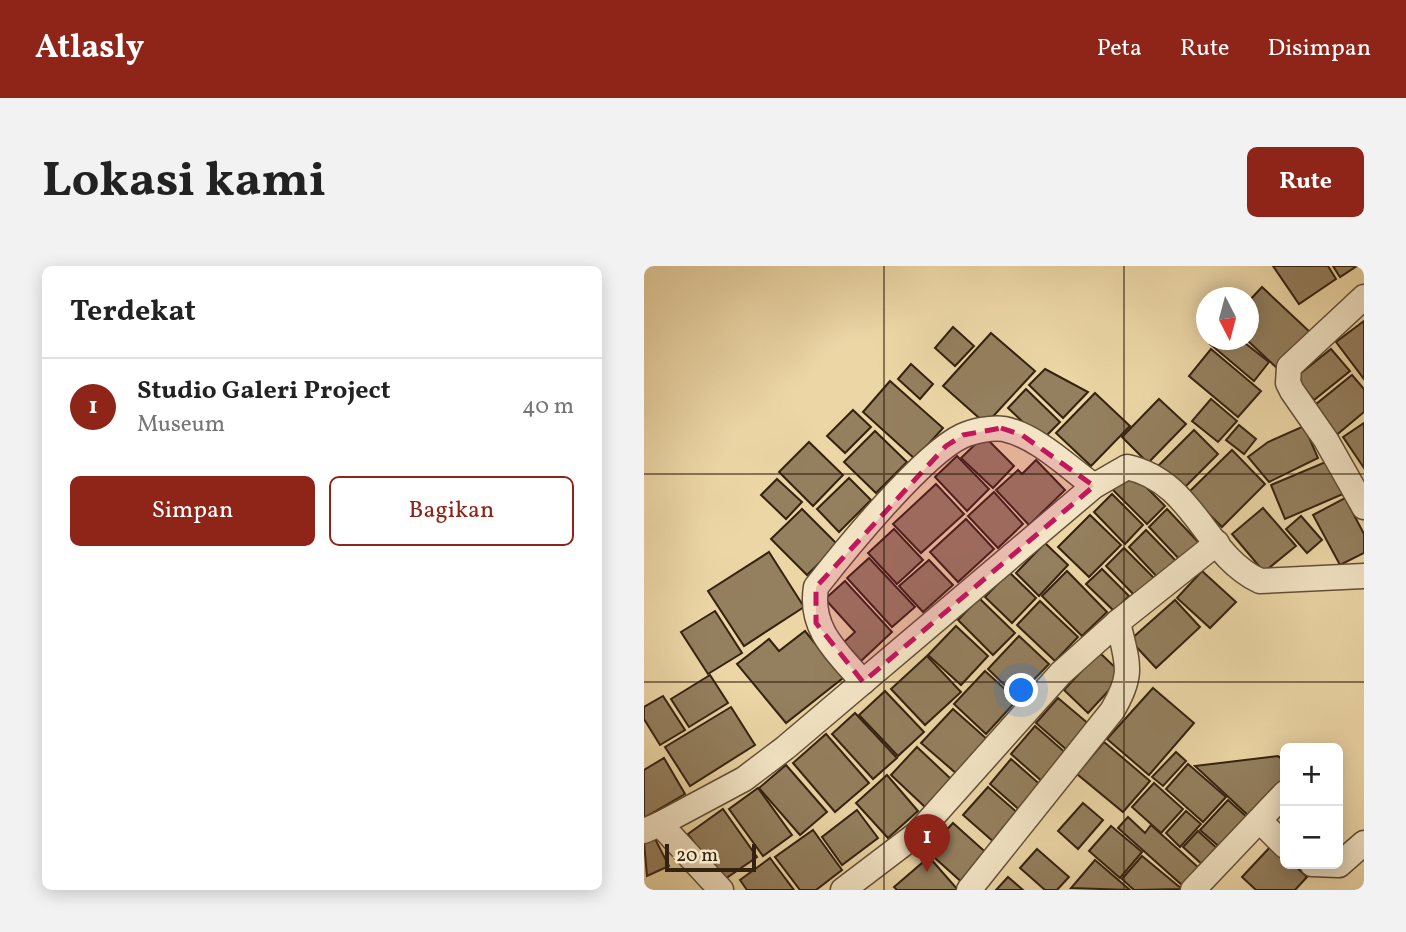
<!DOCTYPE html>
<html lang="id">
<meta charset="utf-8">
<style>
:root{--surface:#fff;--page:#f2f2f2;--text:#222;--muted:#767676;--line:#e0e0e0;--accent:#8f2418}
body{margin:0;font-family:Vollkorn,serif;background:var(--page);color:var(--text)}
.controls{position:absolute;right:21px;bottom:21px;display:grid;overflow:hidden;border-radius:10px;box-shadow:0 4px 18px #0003}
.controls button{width:63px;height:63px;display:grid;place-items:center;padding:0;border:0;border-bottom:2px solid var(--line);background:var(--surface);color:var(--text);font:35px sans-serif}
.compass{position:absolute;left:552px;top:21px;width:63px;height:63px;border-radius:50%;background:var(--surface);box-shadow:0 4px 18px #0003;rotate:174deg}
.scale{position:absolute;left:21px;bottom:18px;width:91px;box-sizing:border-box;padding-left:7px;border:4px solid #34210f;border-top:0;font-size:19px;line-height:24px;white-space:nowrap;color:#34210f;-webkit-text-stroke:5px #f3e4c5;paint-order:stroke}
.you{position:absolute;left:378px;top:425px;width:24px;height:24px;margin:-18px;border:5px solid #fff;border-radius:50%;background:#1a73e8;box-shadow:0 0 0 10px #1a73e833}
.badge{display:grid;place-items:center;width:46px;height:46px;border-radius:50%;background:var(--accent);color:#fff;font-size:23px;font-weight:700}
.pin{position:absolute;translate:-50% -58px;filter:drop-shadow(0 2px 4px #0008)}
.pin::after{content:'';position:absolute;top:37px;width:24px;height:21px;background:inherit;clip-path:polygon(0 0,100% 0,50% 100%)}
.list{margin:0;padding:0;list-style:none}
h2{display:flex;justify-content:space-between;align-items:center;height:91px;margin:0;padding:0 28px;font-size:30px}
h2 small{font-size:23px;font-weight:400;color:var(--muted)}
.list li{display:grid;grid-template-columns:46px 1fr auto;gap:21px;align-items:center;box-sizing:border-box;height:98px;padding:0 28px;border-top:2px solid var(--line)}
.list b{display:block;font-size:26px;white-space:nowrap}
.list p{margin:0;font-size:23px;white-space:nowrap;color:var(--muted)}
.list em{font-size:23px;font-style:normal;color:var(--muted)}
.actions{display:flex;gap:14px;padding:21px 28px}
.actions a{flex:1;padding:16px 0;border:2px solid var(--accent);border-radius:10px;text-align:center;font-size:24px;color:var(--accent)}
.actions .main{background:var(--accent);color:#fff}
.map{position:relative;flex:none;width:720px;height:624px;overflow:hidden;border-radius:10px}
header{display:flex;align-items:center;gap:42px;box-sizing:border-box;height:98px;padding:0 35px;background:var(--accent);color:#fff}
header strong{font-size:33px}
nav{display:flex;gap:38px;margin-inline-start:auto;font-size:24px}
.intro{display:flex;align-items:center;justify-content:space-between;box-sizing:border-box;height:168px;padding:0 42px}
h1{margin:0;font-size:49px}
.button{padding:18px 32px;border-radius:10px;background:var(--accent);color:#fff;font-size:24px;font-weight:700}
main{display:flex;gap:42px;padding:0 42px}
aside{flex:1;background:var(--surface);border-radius:10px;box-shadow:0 4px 18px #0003}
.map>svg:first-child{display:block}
.building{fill:#947f5e;stroke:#34210f;stroke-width:2}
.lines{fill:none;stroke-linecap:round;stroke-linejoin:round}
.street-casing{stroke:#624e35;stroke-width:27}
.street{stroke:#f3e4c5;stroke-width:24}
.marked{fill:#c2185b;fill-opacity:0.2;stroke:#c2185b;stroke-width:5;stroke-dasharray:14 9;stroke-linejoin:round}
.grid{fill:none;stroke:#34210f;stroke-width:2;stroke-opacity:0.55}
</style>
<header>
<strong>Atlasly</strong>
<nav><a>Peta</a><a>Rute</a><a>Disimpan</a></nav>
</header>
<div class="intro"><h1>Lokasi kami</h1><a class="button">Rute</a></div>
<main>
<aside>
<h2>Terdekat<small></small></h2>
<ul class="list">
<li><span class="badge">1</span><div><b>Studio Galeri Project</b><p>Museum</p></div><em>40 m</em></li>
</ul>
<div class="actions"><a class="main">Simpan</a><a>Bagikan</a></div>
</aside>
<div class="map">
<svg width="720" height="624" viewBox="0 0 720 624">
<rect width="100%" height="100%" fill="#ecd6a6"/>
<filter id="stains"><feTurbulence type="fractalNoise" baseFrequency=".00286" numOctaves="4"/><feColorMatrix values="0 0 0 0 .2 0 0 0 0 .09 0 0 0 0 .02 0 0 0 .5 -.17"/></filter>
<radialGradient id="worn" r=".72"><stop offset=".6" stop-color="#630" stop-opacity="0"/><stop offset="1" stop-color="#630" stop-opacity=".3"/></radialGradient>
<g class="building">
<path d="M629,0H684L692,13L655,38Z"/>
<path d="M689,0H713L696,11Z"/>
<path d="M618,21L667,67L634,103L603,74L604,36Z"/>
<path d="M720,55V113L692,76Z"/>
<path d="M309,61L330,80L311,100L291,82Z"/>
<path d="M347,67L391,105L342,158L299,120Z"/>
<path d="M570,74H597L625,96L610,115L566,78Z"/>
<path d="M567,83L617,125L594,151L545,110Z"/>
<path d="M687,83L706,105L670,134L652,111Z"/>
<path d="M267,98L289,118L276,133L254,113Z"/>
<path d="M401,103L444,126L419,152L385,119Z"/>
<path d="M708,109L720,123V146L690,171L666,143Z"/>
<path d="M246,115L299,162L271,193L219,146Z"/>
<path d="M382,123L416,156L398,174L364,142Z"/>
<path d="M451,127L486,160L447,200L412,167Z"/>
<path d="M515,133L542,158L504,197L478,171Z"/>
<path d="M567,133L593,155L574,176L548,155Z"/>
<path d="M209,144L227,161L201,187L183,170Z"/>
<path d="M720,157V202L699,171Z"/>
<path d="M595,159L612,173L600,188L582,174Z"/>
<path d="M660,160L674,192L625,216L604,191L624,176Z"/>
<path d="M550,164L574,188L538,224L514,200Z"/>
<path d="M231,165L263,196L232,227L200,196Z"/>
<path d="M340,170L370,200L349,222L317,192Z"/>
<path d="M165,176L199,209L169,240L135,206Z"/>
<path d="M588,184L621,218L578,261L544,227Z"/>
<path d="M313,190L345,223L323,245L291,211Z"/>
<path d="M392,194L421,224L385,259L352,224L374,204L378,208Z"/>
<path d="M684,195L699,228L641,253L627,219Z"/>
<path d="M487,206L521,240L503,258L469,224Z"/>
<path d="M205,212L227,234L195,266L173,243Z"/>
<path d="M133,213L158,236L142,253L117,229Z"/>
<path d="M292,218L320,248L277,287L249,258Z"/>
<path d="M350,226L379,258L354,282L324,250Z"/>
<path d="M468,228L499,259L481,278L450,246Z"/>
<path d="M701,232L720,268V287L696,299L669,249Z"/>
<path d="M619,242L652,280L620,306L588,268Z"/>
<path d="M158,243L194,279L163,309L127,273Z"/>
<path d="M523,243L557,279L539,297L505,261Z"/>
<path d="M446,249L477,279L445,311L414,281Z"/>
<path d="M657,250L678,274L663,287L642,263Z"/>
<path d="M322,253L350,283L314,316L286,286Z"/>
<path d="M250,263L279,294L253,318L224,287Z"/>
<path d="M502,264L536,299L518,316L485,281Z"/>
<path d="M401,277L424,299L395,330L372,307Z"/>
<path d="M480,282L515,317L496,335L462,300Z"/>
<path d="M125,286L160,341L100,380L64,325Z"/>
<path d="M225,292L271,341L248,361L203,312Z"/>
<path d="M285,294L309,319L279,346L255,320Z"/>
<path d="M458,303L485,330L470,345L442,318Z"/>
<path d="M423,305L463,346L438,370L398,330Z"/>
<path d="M558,305L592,336L566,362L533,332Z"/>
<path d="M365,306L392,332L368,357L341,331Z"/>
<path d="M201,315L248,366L217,395L200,376L211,366L181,333Z"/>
<path d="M335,332L371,367L349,389L314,354Z"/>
<path d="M531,334L556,361L512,402L486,374Z"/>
<path d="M396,335L434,371L411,395L373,359Z"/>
<path d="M71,345L98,387L64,408L37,366Z"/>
<path d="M312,360L344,390L317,419L284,389Z"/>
<path d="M161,365L199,412L142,457L93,398L125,373L135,385Z"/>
<path d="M375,370L405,398L373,431L344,403Z"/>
<path d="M455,386L479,409L444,447L420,424Z"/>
<path d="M283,390L317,426L281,459L247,423Z"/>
<path d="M341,405L373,434L342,468L310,438Z"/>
<path d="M66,409L84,437L45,461L27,433Z"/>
<path d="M509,422L550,457L505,509L463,473Z"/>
<path d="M241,425L280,466L254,490L215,449Z"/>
<path d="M19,430L41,464L16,479L0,453V441Z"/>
<path d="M414,432L446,459L424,485L392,457Z"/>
<path d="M87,441L111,479L46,520L21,481Z"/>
<path d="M309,443L344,474L313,508L277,477Z"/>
<path d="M211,447L253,492L229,513L188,468Z"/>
<path d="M391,460L424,489L400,517L367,488Z"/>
<path d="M182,468L225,517L191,546L149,497Z"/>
<path d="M460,476L506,515L479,546L433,508Z"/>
<path d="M273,481L307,513L281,541L247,509Z"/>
<path d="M532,486L542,495L519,520L508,511Z"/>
<path d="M634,490L641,496V515L607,552L551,500Z"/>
<path d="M20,492L41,528L0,552V504Z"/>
<path d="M367,493L400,522L379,547L346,518Z"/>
<path d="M544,498L582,531L559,556L522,523Z"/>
<path d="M142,499L183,546L156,569L115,522Z"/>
<path d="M243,509L274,545L244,572L212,537Z"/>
<path d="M510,517L539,543L517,567L488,541Z"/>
<path d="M344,521L376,549L351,577L319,549Z"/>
<path d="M114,522L148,569L119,590L85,543Z"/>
<path d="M584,534L605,553L578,583L556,564Z"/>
<path d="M439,537L459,554L434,583L414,565Z"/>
<path d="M79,543L113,591L78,615L44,568Z"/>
<path d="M213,544L234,572L198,599L178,571Z"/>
<path d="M542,545L557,558L536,581L522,567Z"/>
<path d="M484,551L501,567L507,559L555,602L539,620L474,562Z"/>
<path d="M309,557L347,591L321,619L283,585Z"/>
<path d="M467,560L498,586L476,612L445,585Z"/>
<path d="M169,564L198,604L172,624H156L131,591Z"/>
<path d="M554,565L576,585L561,601L539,581Z"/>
<path d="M10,571L25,600L3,610L0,576Z"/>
<path d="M628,579L641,591V598H649L663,611L651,624H612L598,611Z"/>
<path d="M393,583L425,611L413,624H401L376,602Z"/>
<path d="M498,590L538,623L490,624L478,613Z"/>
<path d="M285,591L314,624H253L250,621Z"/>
<path d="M126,592L150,624H103L96,614Z"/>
<path d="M451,594L486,624L427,622Z"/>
<path d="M364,611L379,624H352Z"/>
</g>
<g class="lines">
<g class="street-casing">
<g id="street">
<path d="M720,31L645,101L644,117L648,125L682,174L720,241"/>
<path d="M219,416C193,386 165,363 172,321C201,284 278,189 318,170C329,165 348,161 360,163C393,170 424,201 450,220"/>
<path d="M616,555L641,580"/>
<path d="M16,558L100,513L141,482L450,220L483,201C551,216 560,289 616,315L720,310"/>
<path d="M0,565L16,558L77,624"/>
<path d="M668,598L695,599L720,577"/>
<path d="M199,624L274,567L417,407L474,356L573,277"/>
<path d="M325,624L468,445C491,407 483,397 474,356"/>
<path d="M549,624L641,527"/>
</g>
</g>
<use href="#street" class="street"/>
</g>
<path class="marked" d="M357,162L378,169L450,220L219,416L172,357V321L302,180L319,169Z"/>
<path class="grid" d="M240,0V624M480,0V624M0,208H720M0,416H720"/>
<rect width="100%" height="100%" filter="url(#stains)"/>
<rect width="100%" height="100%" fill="url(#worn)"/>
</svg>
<div class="controls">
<button>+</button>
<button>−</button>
</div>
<svg class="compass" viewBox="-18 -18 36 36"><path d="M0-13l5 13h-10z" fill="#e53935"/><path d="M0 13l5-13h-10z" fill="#767676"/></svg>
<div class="scale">20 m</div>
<div class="you"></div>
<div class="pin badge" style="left:283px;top:606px">1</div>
</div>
</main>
